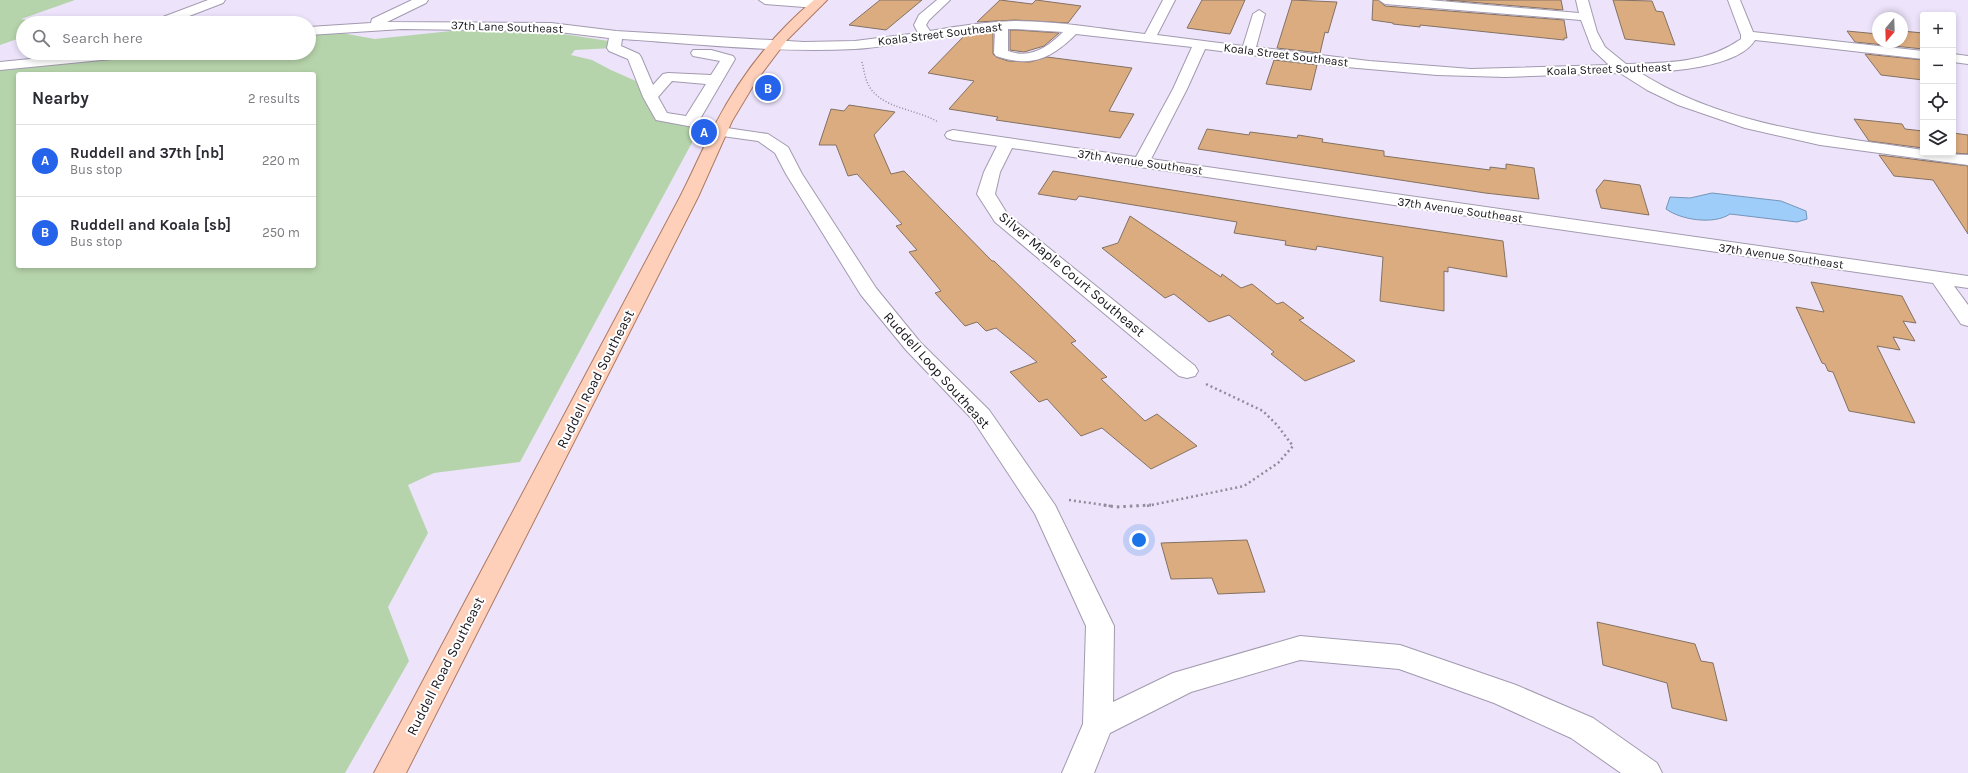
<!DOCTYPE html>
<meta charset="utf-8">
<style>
:root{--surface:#fff;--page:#f2f2f3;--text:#2b2b33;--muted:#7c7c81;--line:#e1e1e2;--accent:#2563eb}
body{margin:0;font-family:Karla,sans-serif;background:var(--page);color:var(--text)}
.controls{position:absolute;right:12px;top:12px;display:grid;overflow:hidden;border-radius:4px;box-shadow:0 2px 6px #0003}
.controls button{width:36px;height:36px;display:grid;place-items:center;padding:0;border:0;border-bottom:1px solid var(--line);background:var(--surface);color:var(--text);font:20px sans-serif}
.compass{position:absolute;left:1872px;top:12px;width:36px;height:36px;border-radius:50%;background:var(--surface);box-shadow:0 2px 6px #0003;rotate:199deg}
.you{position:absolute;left:1139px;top:540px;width:14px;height:14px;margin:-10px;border:3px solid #fff;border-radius:50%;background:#1a73e8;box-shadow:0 0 0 6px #1a73e833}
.badge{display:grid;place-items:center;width:26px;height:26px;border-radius:50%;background:var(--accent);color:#fff;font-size:13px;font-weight:700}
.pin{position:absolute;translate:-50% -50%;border:2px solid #fff;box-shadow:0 1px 4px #0006}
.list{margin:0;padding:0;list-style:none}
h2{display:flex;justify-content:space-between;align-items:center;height:52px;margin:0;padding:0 16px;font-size:17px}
h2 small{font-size:13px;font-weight:400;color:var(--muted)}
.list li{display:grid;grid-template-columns:26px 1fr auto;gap:12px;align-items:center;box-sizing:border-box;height:72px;padding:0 16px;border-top:1px solid var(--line)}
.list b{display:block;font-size:15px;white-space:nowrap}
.list p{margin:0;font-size:13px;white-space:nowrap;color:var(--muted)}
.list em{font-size:13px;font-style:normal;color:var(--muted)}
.icon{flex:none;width:22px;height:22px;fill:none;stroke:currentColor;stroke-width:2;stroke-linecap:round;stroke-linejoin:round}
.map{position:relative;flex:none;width:1968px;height:773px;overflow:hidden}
.search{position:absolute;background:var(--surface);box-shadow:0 2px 6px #0003;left:16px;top:16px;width:300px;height:44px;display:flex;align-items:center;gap:10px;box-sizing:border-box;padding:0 14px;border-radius:22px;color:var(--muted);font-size:15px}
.panel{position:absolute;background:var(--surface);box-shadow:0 2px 6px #0003;left:16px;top:72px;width:300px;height:196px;border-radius:4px}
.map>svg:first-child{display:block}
.green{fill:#b6d4ab;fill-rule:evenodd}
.water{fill:#9ecdfa;stroke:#7595b7}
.building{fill:#dcac81;stroke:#837162}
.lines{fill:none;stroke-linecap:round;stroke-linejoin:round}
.minor-casing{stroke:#a29aaf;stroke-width:2}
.major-casing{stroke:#ad7963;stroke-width:2}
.path-far2{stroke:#918b9b;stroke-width:1.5;stroke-dasharray:1 2;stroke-linecap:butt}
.path-far1{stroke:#918b9b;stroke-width:2.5;stroke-dasharray:2 3;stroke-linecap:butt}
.path{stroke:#918b9b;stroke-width:3;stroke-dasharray:2.5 4;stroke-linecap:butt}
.minor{fill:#fff;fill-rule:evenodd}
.major{fill:#ffd0b9;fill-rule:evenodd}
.labels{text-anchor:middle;stroke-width:4;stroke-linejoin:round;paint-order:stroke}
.far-street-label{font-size:12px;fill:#16131a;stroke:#fff}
.street-label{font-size:14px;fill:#16131a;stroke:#fff}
</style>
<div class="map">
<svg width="1968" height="773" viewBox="0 0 1968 773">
<rect width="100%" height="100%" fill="#ede4fb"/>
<g class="green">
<path d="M0,0H75L21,19L46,23H23V37L0,45Z"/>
<path d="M319,29L375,39L451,31H499L557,33L615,42L614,48L575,50L571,55L592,60L611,70L645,85L661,117L702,124L520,462L434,473L408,485L428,533L388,607L409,661L345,773H0V64L132,53H309V31ZM18,74H314V266H18Z"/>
</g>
<path class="water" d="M1712,193L1781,201L1806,211L1807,219L1797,222L1730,214C1714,225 1681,220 1666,209L1670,197L1690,198Z"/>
<g class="building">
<path d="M880,0H922L886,30L849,25Z"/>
<path d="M1000,0L1032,4L1036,0L1081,6L1068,23L1015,20L977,22Z"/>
<path d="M1202,0H1245L1230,34L1187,28Z"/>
<path d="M1292,0L1337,2L1328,33L1325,32L1320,53L1277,48Z"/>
<path d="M1373,0H1378L1385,6L1564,20L1567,38H1564V40L1420,25V27L1393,24V23L1372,20Z"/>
<path d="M1446,0H1561L1563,10Z"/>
<path d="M1613,0L1652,1L1656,11L1663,12L1675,45L1625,39Z"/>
<path d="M1010,30H1016L1059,33L1044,46L1024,52L1010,50Z"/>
<path d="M1847,31L1878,34V42H1902V31L1923,33V49L1855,42Z"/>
<path d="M993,32V54L996,57L1008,61L1030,62L1047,57L1132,68L1109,111L1134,114L1120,138L996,120L998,117L949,109L974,81L928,73L966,34Z"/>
<path d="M1865,54L1923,60V80L1881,75Z"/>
<path d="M1274,60L1317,65L1311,90L1266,84Z"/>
<path d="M849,105L895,112L874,135L891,174L904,171L992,261H994L1076,341L1071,343L1107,377L1101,379L1145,421L1157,414L1197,446L1151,469L1102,428L1081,436L1047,399L1039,402L1010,372L1037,362L996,328L986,331L977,322L965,326L935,293L941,291L909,252L917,250L896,226L902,224L857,174L848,176L836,145H819L831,109L844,111Z"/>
<path d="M1854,119L1902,124L1905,129L1923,131V148L1869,141Z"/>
<path d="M1207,129L1249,135L1250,132L1297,138L1298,135L1323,139L1322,142L1384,151V156L1490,170V167L1506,169V164L1534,168L1539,199L1485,193L1198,149Z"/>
<path d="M1953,133L1968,135V154L1953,153Z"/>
<path d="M1879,155L1968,166V234L1933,180L1894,176Z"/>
<path d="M1053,171L1347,218L1503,241L1507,277L1448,267V272L1444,271V311L1380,301L1383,257L1317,246L1316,250L1285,245L1286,241L1234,233L1237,222L1079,196L1076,200L1038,194Z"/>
<path d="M1604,180L1640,185L1649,215L1601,208L1596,190Z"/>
<path d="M1130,216L1221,277L1222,274L1241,288L1252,284L1277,304L1283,302L1304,318L1299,320L1355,361L1305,381L1271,354L1274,352L1229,315L1209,322L1174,294L1165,298L1102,248L1118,243Z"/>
<path d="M1811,282L1902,296L1916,323L1903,321L1915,341L1893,337L1900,350L1877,346L1915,423L1849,411L1833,372L1828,371L1825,364L1822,363L1796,307L1824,312Z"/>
<path d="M1247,540L1265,592L1218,594L1212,578L1171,579L1161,543Z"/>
<path d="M1597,622L1695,644L1701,661L1713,663L1727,721L1672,708L1667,683L1603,665Z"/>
</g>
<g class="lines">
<g class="minor-casing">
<g id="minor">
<path d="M208,0H225L223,3L171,23H154L155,20Z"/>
<path d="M412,0H428L426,3L387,22L551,23L616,31L804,42L855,41L918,33L914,25L919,15L937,0H950L929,20L926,25L930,31C958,26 986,22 1015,21C1058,21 1102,29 1145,34L1163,0H1175L1157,35L1243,46L1253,14L1259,10L1265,14L1256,47L1369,61L1471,69L1609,65L1592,49L1581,20L1385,4L1379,0H1429L1579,13L1576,0H1588L1597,32L1605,47L1626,64C1667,63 1707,63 1741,39V35L1728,0H1740L1753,32L1923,51V59L1755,40C1738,68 1668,72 1639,72C1724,126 1825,135 1923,150V153L1968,155V165L1820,145L1745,128L1678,105L1647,90L1620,73L1506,77L1437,75L1335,66L1205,49L1187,89L1151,159L1968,276V288L1954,286L1968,305V326L1961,324L1933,283L1515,223L1012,148L1000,172L995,194L1008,215L1195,366L1198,371L1195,376L1187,378L1179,376L995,222L977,194L984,172L997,146L953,140L947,138L945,135L947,132L953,130L1136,157L1173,89L1192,47L1076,34C1051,59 1031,68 996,56L994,53L995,30C948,32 902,46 855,49C777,53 699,44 622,39L621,46L639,54L641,57L653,85L663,74L668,73L711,75L720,61L693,56L691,53L693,50H711L733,56L735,59L700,119L709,121L712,124L709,127L704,129L656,120L643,97L628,59L609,51L607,48L609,38L551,31L402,29L309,35V27L371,23L372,19ZM1008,29H1016L1063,32C1047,48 1030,59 1008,51ZM672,81L706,84L686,116L667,113L658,97Z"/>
<path d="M759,0H813L821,1L823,4L817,8L765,4Z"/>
<path d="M90,53H139L137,56L132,57L0,70V62Z"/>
<path d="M1953,54L1968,56V64L1953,62Z"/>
<path d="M720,127L768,134L788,147L802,174L876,288L920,342L989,410L1055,505L1114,626L1113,702L1173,673L1300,636L1400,645L1516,685L1593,718L1657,763L1662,773H1621L1571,738L1494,703L1399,669L1300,660L1191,692L1110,733L1094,773H1062L1083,724L1086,626L1035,514L973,420L906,350L861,295L786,174L775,153L758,141L715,135L712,132L715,129Z"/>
</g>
</g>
<g class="major-casing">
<path id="major" d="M814,0H827L787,40L756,81L732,121L698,197L406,773H374L680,197C693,172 703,147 716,123C740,77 774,33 814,0Z"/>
</g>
<path class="path-far2" d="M862,62C864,70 865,79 869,86C882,109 917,109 938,122"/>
<g class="path-far1">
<path d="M1069,500L1111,506"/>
<path d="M1147,506L1244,486L1278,463L1293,446L1277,425L1263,411L1206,384"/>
</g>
<path class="path" d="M1104,505L1116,507L1151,505"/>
<use href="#minor" class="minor"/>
<use href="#major" class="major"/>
</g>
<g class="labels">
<g class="far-street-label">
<text transform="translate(507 27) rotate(2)" y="4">37th Lane Southeast</text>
<text transform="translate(940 34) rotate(-7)" y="4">Koala Street Southeast</text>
<text transform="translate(1286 55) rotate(7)" y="4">Koala Street Southeast</text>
<text transform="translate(1609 69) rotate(-2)" y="4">Koala Street Southeast</text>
<text transform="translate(1140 162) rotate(8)" y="4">37th Avenue Southeast</text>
<text transform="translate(1460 210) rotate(8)" y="4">37th Avenue Southeast</text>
<text transform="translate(1781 256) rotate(8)" y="4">37th Avenue Southeast</text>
</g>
<g class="street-label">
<text transform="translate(1072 274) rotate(40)" y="5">Silver Maple Court Southeast</text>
<text transform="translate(937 370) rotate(48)" y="5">Ruddell Loop Southeast</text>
<text transform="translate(595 379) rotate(-63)" y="5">Ruddell Road Southeast</text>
<text transform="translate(445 666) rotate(-63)" y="5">Ruddell Road Southeast</text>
</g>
</g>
</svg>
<div class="controls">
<button>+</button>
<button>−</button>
<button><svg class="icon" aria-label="locate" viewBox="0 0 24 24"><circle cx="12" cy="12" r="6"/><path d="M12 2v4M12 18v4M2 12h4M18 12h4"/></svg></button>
<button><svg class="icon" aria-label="layers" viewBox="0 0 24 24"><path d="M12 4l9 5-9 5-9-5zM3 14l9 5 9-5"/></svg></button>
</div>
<svg class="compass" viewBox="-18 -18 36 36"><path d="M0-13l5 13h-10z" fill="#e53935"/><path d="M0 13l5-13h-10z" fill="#7c7c81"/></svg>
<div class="you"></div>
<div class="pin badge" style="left:704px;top:132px">A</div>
<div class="pin badge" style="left:768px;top:88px">B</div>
<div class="search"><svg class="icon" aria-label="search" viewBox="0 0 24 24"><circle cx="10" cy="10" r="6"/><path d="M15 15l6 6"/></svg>Search here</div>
<section class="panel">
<h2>Nearby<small>2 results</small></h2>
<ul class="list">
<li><span class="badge">A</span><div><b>Ruddell and 37th [nb]</b><p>Bus stop</p></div><em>220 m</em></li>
<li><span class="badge">B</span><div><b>Ruddell and Koala [sb]</b><p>Bus stop</p></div><em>250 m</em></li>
</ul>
</section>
</div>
